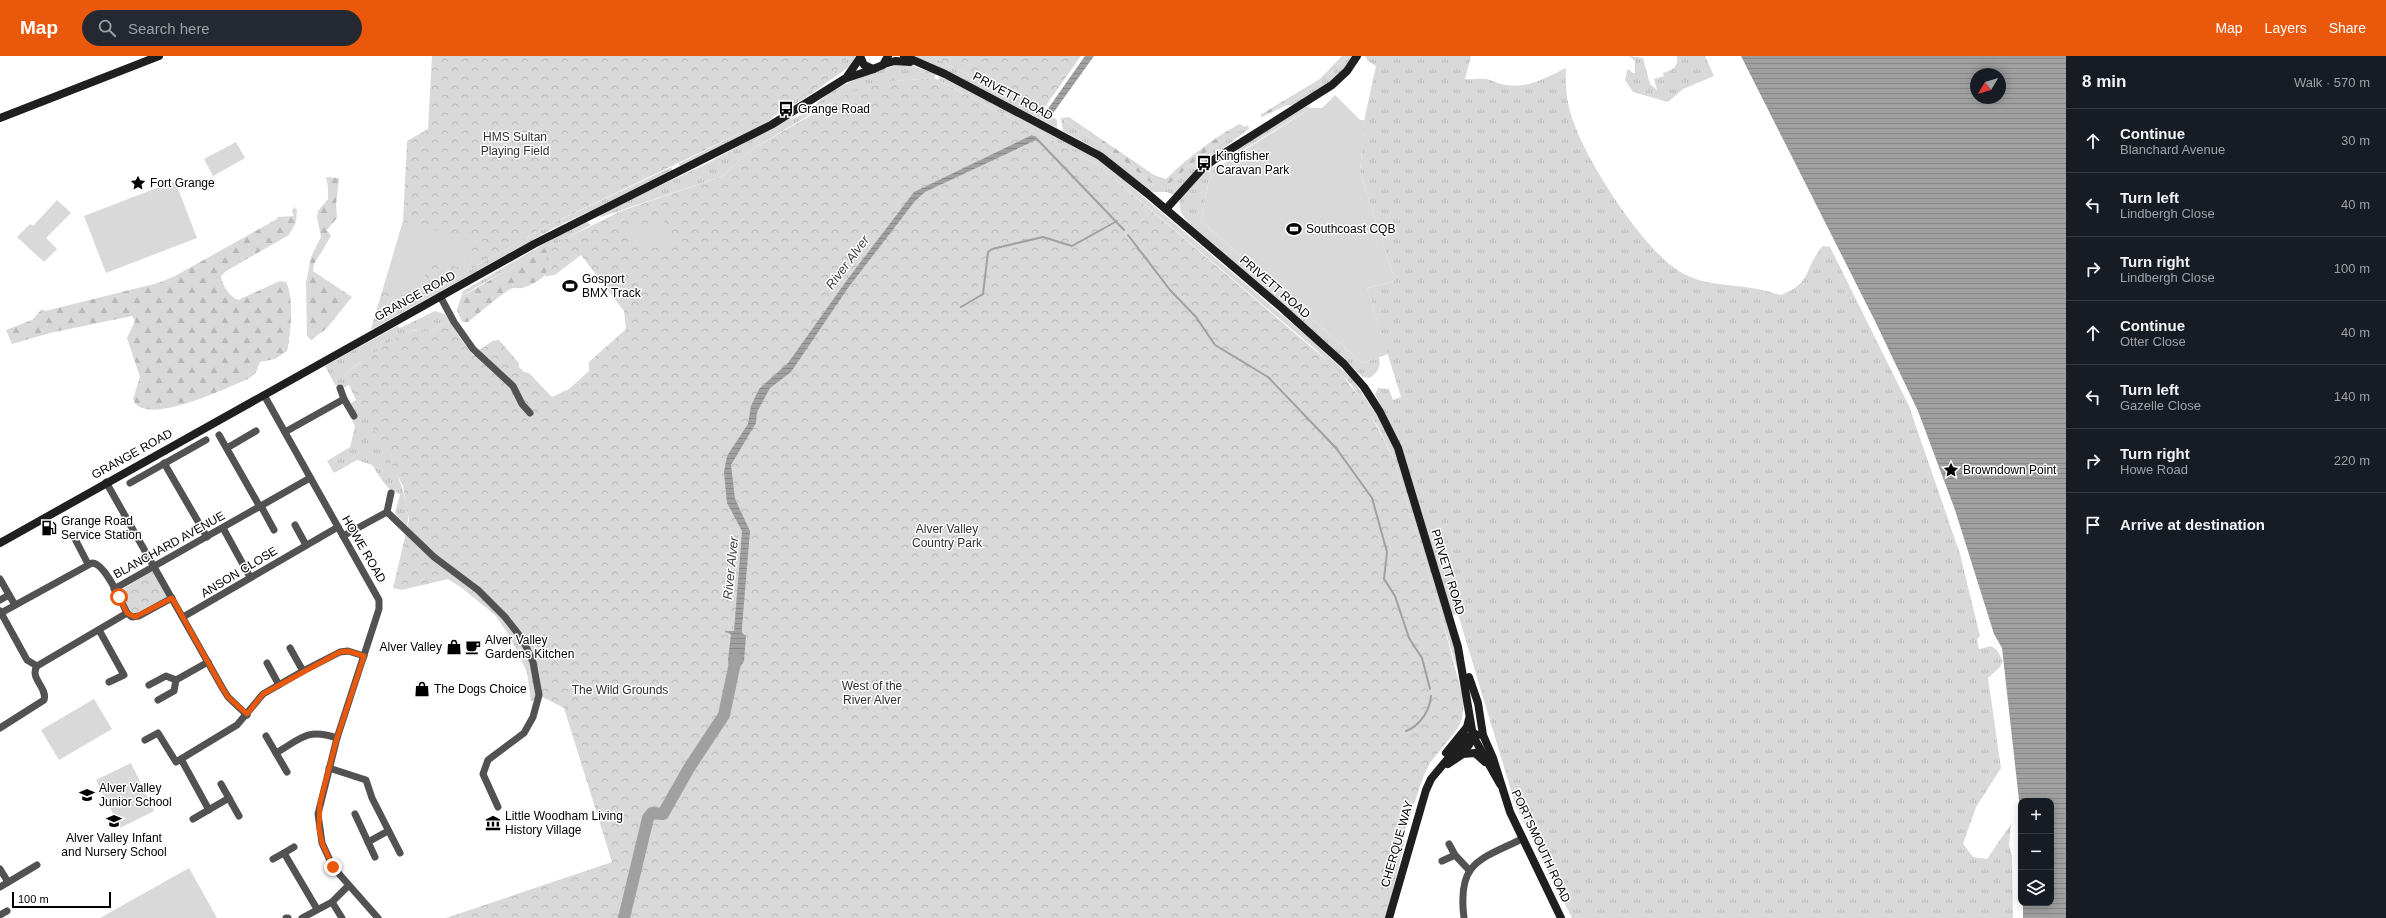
<!DOCTYPE html>
<meta charset="utf-8">
<style>
:root{--surface:#171b24;--page:#242831;--text:#f1f3f6;--muted:#9ea1a6;--line:#363941;--accent:#ea580c}
body{margin:0;font-family:Arial,sans-serif;background:var(--page);color:var(--text)}
.controls{position:absolute;right:12px;bottom:12px;display:grid;overflow:hidden;border-radius:8px;box-shadow:0 2px 10px #0003}
.controls button{width:36px;height:36px;display:grid;place-items:center;padding:0;border:0;border-bottom:1px solid var(--line);background:var(--surface);color:var(--text);font:20px sans-serif}
.compass{position:absolute;left:1970px;top:12px;width:36px;height:36px;border-radius:50%;background:var(--surface);box-shadow:0 2px 10px #0003;rotate:232deg}
.scale{position:absolute;left:12px;bottom:10px;width:99px;box-sizing:border-box;padding-left:4px;border:2px solid #000;border-top:0;font-size:11px;line-height:14px;white-space:nowrap;color:#000;-webkit-text-stroke:3px #fff;paint-order:stroke}
.stop{position:absolute;width:12px;height:12px;margin:-9px;border:3px solid #ea580c;border-radius:50%;background:#fff}
.stop.end{background:#ea580c;border-color:#fff;box-shadow:0 1px 4px #0008}
.list{margin:0;padding:0;list-style:none}
h2{display:flex;justify-content:space-between;align-items:center;height:52px;margin:0;padding:0 16px;font-size:17px}
h2 small{font-size:13px;font-weight:400;color:var(--muted)}
.list li{display:grid;grid-template-columns:26px 1fr auto;gap:12px;align-items:center;box-sizing:border-box;height:64px;padding:0 16px;border-top:1px solid var(--line)}
.list b{display:block;font-size:15px;white-space:nowrap}
.list p{margin:0;font-size:13px;white-space:nowrap;color:var(--muted)}
.list em{font-size:13px;font-style:normal;color:var(--muted)}
.icon{flex:none;width:22px;height:22px;fill:none;stroke:currentColor;stroke-width:2;stroke-linecap:round;stroke-linejoin:round}
.map{position:relative;flex:none;width:2066px;height:862px;overflow:hidden}
header{display:flex;align-items:center;gap:24px;box-sizing:border-box;height:56px;padding:0 20px;background:var(--accent);color:#fff}
header strong{font-size:19px}
nav{display:flex;gap:22px;margin-inline-start:auto;font-size:14px}
.search{width:280px;height:36px;background:var(--page);display:flex;align-items:center;gap:10px;box-sizing:border-box;padding:0 14px;border-radius:22px;color:var(--muted);font-size:15px}
main{display:flex}
aside{flex:1;background:var(--surface)}
.map>svg:first-child{display:block}
.grass{fill:url(#grass-tufts)}
.forest{fill:url(#forest-firs)}
.park{fill:url(#park-crowns)}
.pitch{fill:#d9d9d9}
.water{fill:url(#water-rules);fill-rule:evenodd}
.lines{fill:none;stroke-linecap:round;stroke-linejoin:round}
.stream{stroke:#a0a0a0;stroke-width:2}
.river{stroke:#a0a0a0;stroke-width:12}
.street{stroke:#525252;stroke-width:7}
.secondary{stroke:#1f1f1f;stroke-width:8}
.route{stroke:#ea580c;stroke-width:5}
.labels{text-anchor:middle;stroke-width:3;stroke-linejoin:round;paint-order:stroke}
.street-label{font-size:12px;fill:#000;stroke:#fff}
.poi-label{font-size:12px;fill:#000;stroke:#fff;text-anchor:start}
.park-label{font-size:12px;fill:#303030;stroke:#fff}
.water-label{font-size:13px;font-style:italic;fill:#414141;stroke:#fff}
</style>
<header>
<strong>Map</strong>
<div class="search"><svg class="icon" aria-label="search" viewBox="0 0 24 24"><circle cx="10" cy="10" r="6"/><path d="M15 15l6 6"/></svg>Search here</div>
<nav><a>Map</a><a>Layers</a><a>Share</a></nav>
</header>
<main>
<div class="map">
<svg width="2066" height="862" viewBox="0 0 2066 862">
<defs>
<pattern id="grass-tufts" width="24" height="20" patternUnits="userSpaceOnUse"><rect width="24" height="20" fill="#d9d9d9"/><path d="M3 7l-1-3M5 7V3M7 7l1-3M15 17l-1-3M17 17v-4M19 17l1-3" fill="none" stroke="#b8b8b8"/></pattern>
<pattern id="forest-firs" width="22" height="20" patternUnits="userSpaceOnUse"><rect width="22" height="20" fill="#d9d9d9"/><path d="M5 1l3.5 6h-7zM16 11l3.5 6h-7z" fill="#b8b8b8"/></pattern>
<pattern id="park-crowns" width="20" height="18" patternUnits="userSpaceOnUse"><rect width="20" height="18" fill="#d9d9d9"/><path d="M2 6a3 3 0 1 1 6 0M12 15a3 3 0 1 1 6 0" fill="none" stroke="#b8b8b8"/></pattern>
<pattern id="water-rules" width="6" height="5" patternUnits="userSpaceOnUse"><rect width="6" height="5" fill="#a0a0a0"/><path d="M0 2.5h6" fill="none" stroke="#888"/></pattern>
</defs>
<rect width="100%" height="100%" fill="#fff"/>
<g class="grass">
<path d="M846,0H857L856,6L805,42L774,60L765,69L682,112L678,108L751,72L847,2Z"/>
<path d="M914,0H931L1042,55L1057,64V72L935,9Z"/>
<path d="M1346,0H1353L1344,13L1330,26L1295,49H1287L1262,61C1291,44 1326,29 1346,0Z"/>
<path d="M1365,0H1471L1465,23C1470,24 1479,22 1486,23C1492,24 1496,27 1501,28C1526,34 1543,23 1566,12C1565,24 1566,39 1569,51C1578,94 1640,189 1676,213C1702,231 1728,227 1757,233C1765,234 1773,237 1781,239C1814,226 1803,212 1823,190L1830,191L1909,350L1960,498L1980,580L1977,583L1979,593L1991,590L1997,594L2003,605L1999,612L1988,622L2001,712L1976,751L1963,788L1973,801L1987,803L2011,768L2009,789L2012,800L2013,862H1572L1516,751L1458,558L1452,559L1399,386L1375,338L1378,332L1389,333L1393,344L1401,341L1367,232L1395,225L1360,116L1365,60L1376,10L1368,5Z"/>
<path d="M1629,0L1643,2L1650,28L1657,34L1654,23L1664,20L1663,17C1672,14 1679,11 1677,0H1705L1714,20L1683,33L1668,46L1633,36L1625,24L1628,13L1633,17H1635V5Z"/>
<path d="M907,8L936,18L934,22L894,25L826,49L749,95L723,120L601,161L599,158L706,108L788,63C805,61 814,49 827,39C846,26 883,10 907,8Z"/>
<path d="M940,20L1100,104L1316,288L1354,325L1382,367L1398,402L1460,609L1457,613L1394,403L1377,369L1351,328L1314,292L1097,108L938,24Z"/>
<path d="M1307,50L1311,52L1238,97L1237,93Z"/>
<path d="M1061,62L1120,102L1155,130H1167L1203,98L1248,69L1249,73L1201,109L1174,139L1167,136H1153L1096,93L1063,75Z"/>
<path d="M1220,110L1209,124L1201,165L1362,307L1379,301C1381,311 1378,316 1370,322L1363,321L1325,285L1196,174C1186,164 1178,158 1180,143L1207,114L1211,111Z"/>
<path d="M672,111V116L552,173L371,274L372,269L549,169Z"/>
<path d="M585,164L591,169L476,231L461,241L463,235Z"/>
<path d="M435,255L445,258L462,285L447,265L431,276L414,274L402,280L360,306L345,318C363,352 416,435 407,471L395,457L400,438C386,435 380,420 372,409L357,404L334,417L327,405L350,391L355,370L352,364L358,361L351,347L356,344L349,329L343,332L335,329L325,310L397,270L400,272Z"/>
</g>
<g class="forest">
<path d="M1342,0H1346C1326,29 1291,44 1262,61L1260,59L1320,23Z"/>
<path d="M1069,61L1154,119L1166,123C1188,101 1213,83 1239,68L1246,71L1203,98L1167,130H1155L1120,102L1061,62Z"/>
<path d="M326,121L339,122L336,149L337,162L327,174L331,180L314,208L313,215L352,241L326,273L311,284L307,280L306,227L311,201L321,181L317,161L318,155L328,143V131Z"/>
<path d="M294,151L297,154L296,166L289,179L226,215L221,220C222,229 230,241 238,244L280,225L286,226C294,240 291,279 287,295L275,303L260,306L255,318L248,323C228,331 143,373 133,343L140,321L127,282L135,265L132,260L50,277L12,288L6,274L32,264L42,253L45,255L158,227L175,220L277,163L278,161L294,160L292,155Z"/>
<path d="M549,190C564,210 539,227 522,232C518,233 514,231 510,233C495,243 482,255 468,266H462L457,254L461,241Z"/>
</g>
<g class="park">
<path d="M432,0H846L847,2L828,24L751,72L549,169L372,269L403,166L407,85L428,73Z"/>
<path d="M931,0H1081L1042,55Z"/>
<path d="M934,22L1097,108L1338,314L1365,348L1394,403L1442,563L1464,646L1462,663L1458,672L1430,707L1424,719L1402,783L1405,784L1386,862H446L612,806L564,652L539,639L531,646L527,616L510,581L495,559L462,532L448,523L402,534L393,532L409,464L403,430L345,318C363,304 391,282 412,275C418,273 425,275 431,276L447,265L473,299L492,285L499,284L519,307V311L524,316L529,317L552,341L569,333L589,315V306L626,273L624,255L581,199L555,219L546,220L547,192L621,155L723,120L749,95L851,36L894,25Z"/>
<path d="M153,515L168,541L137,558L130,557L119,535Z"/>
</g>
<g class="pitch">
<path d="M1335,39L1360,64H1365L1360,116L1395,225L1367,232L1388,298L1362,307L1201,165L1209,124L1220,110L1311,52H1322Z"/>
<path d="M236,86L245,102L213,120L204,103Z"/>
<path d="M175,125L197,182L106,217L84,160Z"/>
<path d="M57,144L71,157L46,182L57,193L44,206L17,181L30,168L33,170Z"/>
<path d="M664,164L671,184L666,189C648,192 640,200 629,182L631,171Z"/>
<path d="M403,165L473,185L465,213L430,204L418,243L383,234Z"/>
<path d="M94,643L112,673L59,704L41,674Z"/>
<path d="M131,707L154,755L120,772L96,724Z"/>
<path d="M189,812L217,862H100Z"/>
</g>
<g class="water">
<path d="M1085,0H1094L1051,60L1045,57Z"/>
<path d="M1741,0H2066V862H2023V847H2051V745H2021V813L2019,744L2002,592L1994,578L1955,454L1918,355L1875,265ZM1976,18H2000V42H1976Z"/>
<path d="M1032,79L1038,83L925,136L915,145L848,232L791,316L770,332L757,356L756,367L731,409L735,443L750,475L742,571V577L746,580L744,605L736,618H730L728,604L731,578L725,576V575H734L742,475L727,447L724,416L727,400L748,368L751,350L759,333L788,307L847,224L914,136Z"/>
</g>
<g class="lines">
<g class="stream">
<path d="M1035,81L1124,174"/>
<path d="M1128,179L1170,234L1196,261L1215,289L1268,321L1336,392L1372,442L1387,496L1384,523L1395,540L1409,582L1422,602L1430,633"/>
<path d="M961,251L983,238L988,196L992,193L1043,181L1072,190L1117,165"/>
<path d="M1406,675C1420,670 1430,654 1431,640"/>
</g>
<path class="river" d="M624,862L648,762L652,757L663,758L689,712L724,659L736,602"/>
<g class="street">
<path d="M440,240L454,266L473,293L513,330L522,348L530,357"/>
<path d="M340,332L344,343"/>
<path d="M264,339L379,544V553L337,682L318,758L322,787L333,811L378,862"/>
<path d="M285,376L344,343L354,360"/>
<path d="M219,379L260,451"/>
<path d="M227,392L256,375"/>
<path d="M164,407L207,481"/>
<path d="M106,426L223,633L228,641L247,659"/>
<path d="M130,427L206,384"/>
<path d="M261,450L274,474"/>
<path d="M387,456L391,437"/>
<path d="M295,469L306,489"/>
<path d="M223,472L250,521"/>
<path d="M343,480L387,456L434,501L478,534L505,561L523,584L533,606L539,639L533,661L524,677L488,704L483,718L498,751"/>
<path d="M75,483L88,508"/>
<path d="M0,523L15,549"/>
<path d="M114,533L310,422"/>
<path d="M0,544L9,539"/>
<path d="M0,555L27,604L37,610"/>
<path d="M1,557L92,507C105,507 121,545 127,557L132,561L139,560L172,542"/>
<path d="M183,561L338,471"/>
<path d="M99,574L124,619L109,626"/>
<path d="M290,592L303,615"/>
<path d="M267,607L279,629"/>
<path d="M176,624L208,606"/>
<path d="M149,629L166,620L176,624L174,635L158,644"/>
<path d="M0,672L44,644C48,632 29,622 37,610L127,557"/>
<path d="M266,680L287,716"/>
<path d="M145,684L158,677L176,706L237,669L263,638L303,615L340,596L348,595L364,600"/>
<path d="M276,697C302,682 307,672 337,682"/>
<path d="M181,703L209,754"/>
<path d="M329,712L366,724L372,742L400,797"/>
<path d="M221,728L239,760"/>
<path d="M355,758L375,801"/>
<path d="M193,763L229,742"/>
<path d="M368,786L388,775"/>
<path d="M1449,788L1455,799L1469,814"/>
<path d="M284,797L294,791"/>
<path d="M273,803L284,797L317,853"/>
<path d="M1442,805L1455,799"/>
<path d="M0,813L8,826"/>
<path d="M0,831L37,809"/>
<path d="M332,846L342,862"/>
<path d="M0,859L7,855"/>
<path d="M286,862H288"/>
<path d="M302,862L332,846L348,830"/>
<path d="M1464,862C1457,807 1478,804 1522,783"/>
</g>
<g class="secondary">
<path d="M860,0L864,9L873,13L883,9L888,0"/>
<path d="M904,0L945,18L1100,100L1148,138L1282,252L1344,308L1364,331L1380,356L1398,392L1458,591L1473,680L1500,728"/>
<path d="M884,8L895,5L910,6"/>
<path d="M847,22L874,13"/>
<path d="M0,62L159,0"/>
<path d="M1166,153L1203,112L1215,103L1332,29L1347,15L1357,0"/>
<path d="M0,487L534,188L771,69L846,22L860,2"/>
<path d="M1469,621L1478,647L1483,679L1493,702L1510,756L1561,862"/>
<path d="M1446,697L1467,671L1469,663"/>
<path d="M1460,699L1469,689L1474,677"/>
<path d="M1448,708L1463,698L1475,697L1485,706"/>
<path d="M1389,862L1426,734L1431,723L1466,681L1478,679"/>
</g>
</g>
<g class="lines">
<path class="route" d="M119,541L127,557L135,561L172,542L223,633L228,641L247,658L263,638L340,596L348,595L364,600L337,682L320,747L319,772L322,787L333,811"/>
</g>
<defs>
<g id="bus-bare" transform="scale(1.2)"><path d="M-5-6H5V4H4V6H2V4H-2V6H-4V4H-5ZM-3.5-4V0h7V-4ZM-3.5 1.2v1.5H-2V1.2ZM2 1.2v1.5H3.5V1.2Z" fill="#000" stroke="#fff" stroke-width="2.5" paint-order="stroke"/></g>
<g id="sight-bare" transform="scale(1.2)"><path d="M0-6L1.8-2.2L6-1.7L2.9 1.2L3.7 5.4L0 3.3L-3.7 5.4L-2.9 1.2L-6-1.7L-1.8-2.2Z" fill="#000" stroke="#fff" stroke-width="2.5" paint-order="stroke"/></g>
<g id="stadium-bare" transform="scale(1.2)"><path d="M0-5a6.5 5 0 1 0 0 10a6.5 5 0 1 0 0-10ZM-3.5-1.8h7v3.6h-7Z" fill="#000" stroke="#fff" stroke-width="2.5" paint-order="stroke"/></g>
<g id="fuel-bare" transform="scale(1.2)"><path d="M-5.5-6h7V0h2V4h1.3V-2.5L3-4.5l.8-.8L6-3V5H2.5V1h-1V6h-7ZM-4.2-4.7v3.2H.2V-4.7Z" fill="#000" stroke="#fff" stroke-width="2.5" paint-order="stroke"/></g>
<g id="shop-bare" transform="scale(1.2)"><path d="M-5-2.5h2.3a2.7 3.5 0 0 1 5.4 0H5L5.5 6h-11ZM-1.5-2.5h3a1.5 2.3 0 0 0-3 0Z" fill="#000" stroke="#fff" stroke-width="2.5" paint-order="stroke"/></g>
<g id="cafe-bare" transform="scale(1.2)"><path d="M-5.5-4.5H6V0H3Q3 3.5 0 3.5H-2.5Q-5.5 3.5-5.5 0ZM3-3.2v2h1.7v-2ZM-6 4.5H4V6H-6Z" fill="#000" stroke="#fff" stroke-width="2.5" paint-order="stroke"/></g>
<g id="school-bare" transform="scale(1.2)"><path d="M0-5L7-2L0 1L-7-2ZM-4 1L0 2.5L4 1V4Q0 6-4 4Z" fill="#000" stroke="#fff" stroke-width="2.5" paint-order="stroke"/></g>
<g id="museum-bare" transform="scale(1.2)"><path d="M0-6L6-3V-2H-6V-3ZM-5-1h2V3h-2ZM-1-1h2V3h-2ZM3-1h2V3H3ZM-6 4H6V6H-6Z" fill="#000" stroke="#fff" stroke-width="2.5" paint-order="stroke"/></g>
</defs>
<g fill-rule="evenodd">
<use href="#bus-bare" x="786" y="53"/>
<use href="#bus-bare" x="1204" y="107"/>
<use href="#sight-bare" x="138" y="127"/>
<use href="#stadium-bare" x="1294" y="173"/>
<use href="#stadium-bare" x="570" y="230"/>
<use href="#sight-bare" x="1951" y="414"/>
<use href="#fuel-bare" x="49" y="472"/>
<use href="#shop-bare" x="454" y="591"/>
<use href="#cafe-bare" x="473" y="591"/>
<use href="#shop-bare" x="422" y="633"/>
<use href="#school-bare" x="87" y="739"/>
<use href="#school-bare" x="114" y="765"/>
<use href="#museum-bare" x="493" y="767"/>
</g>
<g class="labels">
<g class="street-label">
<text transform="translate(1013 40) rotate(28)" y="4">PRIVETT ROAD</text>
<text transform="translate(1275 231) rotate(41)" y="4">PRIVETT ROAD</text>
<text transform="translate(415 240) rotate(-29)" y="4">GRANGE ROAD</text>
<text transform="translate(132 398) rotate(-29)" y="4">GRANGE ROAD</text>
<text transform="translate(169 489) rotate(-29)" y="4">BLANCHARD AVENUE</text>
<text transform="translate(364 493) rotate(60)" y="4">HOWE ROAD</text>
<text transform="translate(239 516) rotate(-31)" y="4">ANSON CLOSE</text>
<text transform="translate(1448 516) rotate(73)" y="4">PRIVETT ROAD</text>
<text transform="translate(1397 788) rotate(-74)" y="4">CHERQUE WAY</text>
<text transform="translate(1541 790) rotate(65)" y="4">PORTSMOUTH ROAD</text>
</g>
<g class="poi-label">
<text x="798" y="57">Grange Road</text>
<text x="1216" y="104">Kingfisher<tspan x="1216" dy="14">Caravan Park</tspan></text>
<text x="150" y="131">Fort Grange</text>
<text x="1306" y="177">Southcoast CQB</text>
<text x="582" y="227">Gosport<tspan x="582" dy="14">BMX Track</tspan></text>
<text x="1963" y="418">Browndown Point</text>
<text x="61" y="469">Grange Road<tspan x="61" dy="14">Service Station</tspan></text>
<text x="485" y="588">Alver Valley<tspan x="485" dy="14">Gardens Kitchen</tspan></text>
<text x="442" y="595" text-anchor="end">Alver Valley</text>
<text x="434" y="637">The Dogs Choice</text>
<text x="99" y="736">Alver Valley<tspan x="99" dy="14">Junior School</tspan></text>
<text x="505" y="764">Little Woodham Living<tspan x="505" dy="14">History Village</tspan></text>
<text x="114" y="786" text-anchor="middle">Alver Valley Infant<tspan x="114" dy="14">and Nursery School</tspan></text>
</g>
<g class="park-label">
<text x="515" y="85">HMS Sultan<tspan x="515" dy="14">Playing Field</tspan></text>
<text x="947" y="477">Alver Valley<tspan x="947" dy="14">Country Park</tspan></text>
<text x="872" y="634">West of the<tspan x="872" dy="14">River Alver</tspan></text>
<text x="620" y="638">The Wild Grounds</text>
</g>
<g class="water-label">
<text transform="translate(847 206) rotate(-53)" y="5">River Alver</text>
<text transform="translate(730 512) rotate(-84)" y="5">River Alver</text>
</g>
</g>
</svg>
<div class="controls">
<button>+</button>
<button>−</button>
<button><svg class="icon" aria-label="layers" viewBox="0 0 24 24"><path d="M12 4l9 5-9 5-9-5zM3 14l9 5 9-5"/></svg></button>
</div>
<svg class="compass" viewBox="-18 -18 36 36"><path d="M0-13l5 13h-10z" fill="#e53935"/><path d="M0 13l5-13h-10z" fill="#9ea1a6"/></svg>
<div class="scale">100 m</div>
<div class="stop" style="left:119px;top:541px"></div>
<div class="stop end" style="left:333px;top:811px"></div>
</div>
<aside>
<h2>8 min<small>Walk · 570 m</small></h2>
<ul class="list">
<li><svg class="icon" aria-label="ahead" viewBox="0 0 24 24"><path d="M12 20V5M6 11l6-6 6 6"/></svg><div><b>Continue</b><p>Blanchard Avenue</p></div><em>30 m</em></li>
<li><svg class="icon" aria-label="left" viewBox="0 0 24 24"><path d="M17 20v-9H6M10 6l-5 5 5 5"/></svg><div><b>Turn left</b><p>Lindbergh Close</p></div><em>40 m</em></li>
<li><svg class="icon" aria-label="right" viewBox="0 0 24 24"><path d="M7 20v-9h11M14 6l5 5-5 5"/></svg><div><b>Turn right</b><p>Lindbergh Close</p></div><em>100 m</em></li>
<li><svg class="icon" aria-label="ahead" viewBox="0 0 24 24"><path d="M12 20V5M6 11l6-6 6 6"/></svg><div><b>Continue</b><p>Otter Close</p></div><em>40 m</em></li>
<li><svg class="icon" aria-label="left" viewBox="0 0 24 24"><path d="M17 20v-9H6M10 6l-5 5 5 5"/></svg><div><b>Turn left</b><p>Gazelle Close</p></div><em>140 m</em></li>
<li><svg class="icon" aria-label="right" viewBox="0 0 24 24"><path d="M7 20v-9h11M14 6l5 5-5 5"/></svg><div><b>Turn right</b><p>Howe Road</p></div><em>220 m</em></li>
<li><svg class="icon" aria-label="arrive" viewBox="0 0 24 24"><path d="M6 21V4h12l-3 4 3 4H6"/></svg><div><b>Arrive at destination</b></div></li>
</ul>
</aside>
</main>
